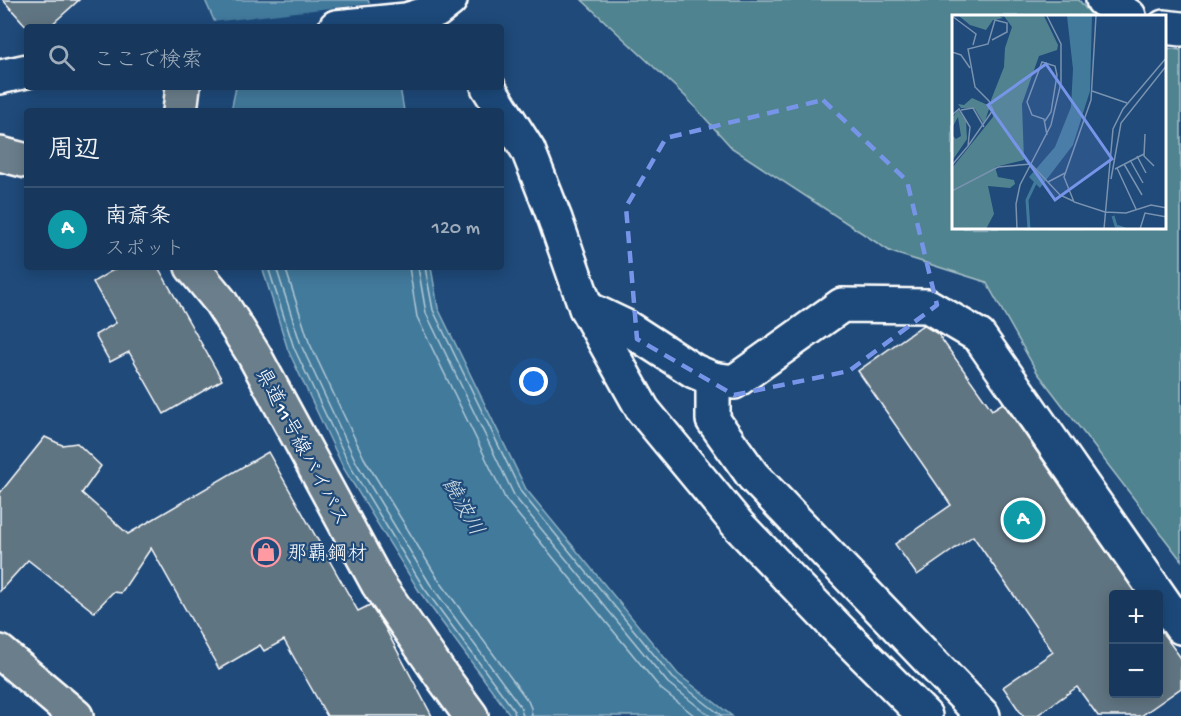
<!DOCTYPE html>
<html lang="ja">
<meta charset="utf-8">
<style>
:root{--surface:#17385c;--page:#203f62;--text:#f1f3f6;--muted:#9eacbb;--line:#365272;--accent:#ff9aa2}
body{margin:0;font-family:"Gochi Hand","Klee One",sans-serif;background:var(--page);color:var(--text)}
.controls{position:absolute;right:18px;bottom:18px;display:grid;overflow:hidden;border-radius:6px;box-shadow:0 3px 15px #0003}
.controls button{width:54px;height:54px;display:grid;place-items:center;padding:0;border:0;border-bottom:2px solid var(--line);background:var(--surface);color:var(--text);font:30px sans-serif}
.you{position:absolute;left:534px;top:382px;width:21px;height:21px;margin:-15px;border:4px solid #fff;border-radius:50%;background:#1a73e8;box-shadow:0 0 0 9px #1a73e833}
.badge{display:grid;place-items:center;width:39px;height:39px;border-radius:50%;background:var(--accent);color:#fff;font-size:20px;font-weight:700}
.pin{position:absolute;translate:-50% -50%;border:3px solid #fff;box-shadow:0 2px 6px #0006}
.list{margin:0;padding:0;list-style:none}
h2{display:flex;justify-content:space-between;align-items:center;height:78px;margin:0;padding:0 24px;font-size:26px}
h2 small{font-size:20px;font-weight:400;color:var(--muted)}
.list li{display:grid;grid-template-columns:39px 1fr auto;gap:18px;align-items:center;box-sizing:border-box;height:84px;padding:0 24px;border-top:2px solid var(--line)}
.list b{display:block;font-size:22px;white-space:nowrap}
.list p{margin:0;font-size:20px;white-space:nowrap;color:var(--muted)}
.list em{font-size:20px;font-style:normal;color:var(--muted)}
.icon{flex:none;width:33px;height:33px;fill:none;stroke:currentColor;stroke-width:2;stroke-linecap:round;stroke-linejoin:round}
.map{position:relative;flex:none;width:1181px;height:716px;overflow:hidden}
.search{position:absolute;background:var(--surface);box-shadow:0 3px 15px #0003;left:24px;top:24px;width:480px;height:66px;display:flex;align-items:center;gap:15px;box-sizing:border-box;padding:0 21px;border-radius:6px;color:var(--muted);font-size:22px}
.panel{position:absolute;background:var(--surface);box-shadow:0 3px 15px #0003;left:24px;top:108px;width:480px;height:162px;border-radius:6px}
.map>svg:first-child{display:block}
.green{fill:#50838f;stroke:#a8c1c7;stroke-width:1.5}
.water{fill:#427a9c;stroke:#8eafc4;stroke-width:1.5}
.pier{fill:#1f4a7a}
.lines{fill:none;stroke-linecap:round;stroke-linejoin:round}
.shore{stroke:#b3cad7;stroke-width:1.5}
.building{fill:#617482;stroke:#fff;stroke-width:1.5}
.minor-casing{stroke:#fff;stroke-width:38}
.major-casing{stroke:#fff;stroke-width:38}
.minor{stroke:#1f4a7a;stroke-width:33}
.major{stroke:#6b7e8b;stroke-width:33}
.marked{fill:none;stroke:#7795e8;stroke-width:4.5;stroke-dasharray:12 8;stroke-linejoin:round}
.labels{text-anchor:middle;stroke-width:4.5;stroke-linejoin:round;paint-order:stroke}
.street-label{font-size:20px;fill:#fff;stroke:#1f4a7a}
.poi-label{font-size:20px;fill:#fff;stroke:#1f4a7a;text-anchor:start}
.water-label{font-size:21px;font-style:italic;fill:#d0dee6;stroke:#1f4a7a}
.inset-river{fill:none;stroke:#427a9c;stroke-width:3}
.inset-road{fill:none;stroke:#7992af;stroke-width:1.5}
.view{fill:#7795e8;fill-opacity:0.15;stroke:#7795e8;stroke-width:3}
.inset-edge{fill:none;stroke:#fff;stroke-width:3}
</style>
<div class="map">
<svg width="1181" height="716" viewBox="0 0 1181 716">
<rect width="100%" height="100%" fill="#1f4a7a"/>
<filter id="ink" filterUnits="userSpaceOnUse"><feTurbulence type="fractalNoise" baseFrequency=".0167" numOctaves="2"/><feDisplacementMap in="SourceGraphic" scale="12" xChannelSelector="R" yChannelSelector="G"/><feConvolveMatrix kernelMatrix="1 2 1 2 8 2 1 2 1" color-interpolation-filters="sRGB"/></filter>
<g filter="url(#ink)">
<path class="green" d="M582,0H1079L1086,9L1096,16H953V228H1164L1165,48L1181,50V560L1037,372L986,282L891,252L732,148L685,96Z"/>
<g class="water">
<path d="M205,0H368L378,27H217Z"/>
<path d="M236,87H400L404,111H231Z"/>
<path d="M262,267H431L438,308L526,489L678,674L732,716H511L419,591L344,469L288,350Z"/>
</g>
<path class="pier" d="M373,3L381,27H214L212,22Z"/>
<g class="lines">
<g class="shore">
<path d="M268,267L294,348L350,466L424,588L514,710L515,716"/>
<path d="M276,267L301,345L356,462L430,584L520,706L523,716"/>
<path d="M285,267L309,342L364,458L438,579L528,701L531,708L532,716"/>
<path d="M409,267L417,317L506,500L661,689L695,716"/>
<path d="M418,267L426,313L515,497L668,683L710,716"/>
<path d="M425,267L433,310L521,492L673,678L722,716"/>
</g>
</g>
<g class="building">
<path d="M3,0H79L49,27H27Z"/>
<path d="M118,267H158L222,380L164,414L129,352L110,362L95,335L116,323L93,282Z"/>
<path d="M923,325L938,334L992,410L1003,403L1136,594H1113V693H1158V627L1181,658V688L1141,716H1098L1077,687L1036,716H1023L1003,687L1053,652L973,536L917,575L895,544L951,505L858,371Z"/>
<path d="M45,437L62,445L77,443L101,466L82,493L128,534L268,452L358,611L370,605L384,626L432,716H327L284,640L264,651L260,645L219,669L151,548L121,593L113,592L94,612L28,560L0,591V493Z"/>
</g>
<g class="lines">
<g class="minor-casing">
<g id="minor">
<path d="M1103,0L1129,16"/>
<path d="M336,27L406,20L436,11L450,0"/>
<path d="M1164,27L1181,29"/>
<path d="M0,77L27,71"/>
<path d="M488,87L528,150L555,219L586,308L643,410L739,526L840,631L925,716"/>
<path d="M586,308L626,327L694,371L713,379L734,382L842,305L928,306L979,336L1181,627"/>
<path d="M713,379V420L753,476L983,716"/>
</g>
</g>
<g class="major-casing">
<g id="major">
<path d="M180,111L183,87"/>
<path d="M0,154L27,161"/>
<path d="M192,267L220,301L254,355L378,584L441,675L471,716"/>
<path d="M0,652L76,716"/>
</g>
</g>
<use href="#minor" class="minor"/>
<use href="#major" class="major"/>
</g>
</g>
<path class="marked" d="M823,100L907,181L937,305L849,371L734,395L637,339L626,207L666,138Z"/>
<defs>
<g id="shop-ring" transform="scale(1.5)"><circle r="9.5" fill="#1f4a7a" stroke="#ff9aa2" stroke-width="1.5"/><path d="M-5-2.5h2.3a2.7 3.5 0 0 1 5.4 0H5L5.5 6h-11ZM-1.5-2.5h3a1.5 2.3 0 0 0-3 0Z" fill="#ff9aa2"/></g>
</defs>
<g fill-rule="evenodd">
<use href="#shop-ring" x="266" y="552"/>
</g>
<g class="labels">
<g class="street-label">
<text transform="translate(303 446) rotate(62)" y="7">県道11号線バイパス</text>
</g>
<g class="poi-label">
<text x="287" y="559">那覇鋼材</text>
</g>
<g class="water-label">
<text transform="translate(464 506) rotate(61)" y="7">饒波川</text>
</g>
</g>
<g transform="translate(952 15)">
<rect width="214" height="214" fill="#1f4a7a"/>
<path d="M7,1H47L51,3L41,5L34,15L18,10ZM52,1H92L106,30L105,35L87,41L70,89L72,145L43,152L46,162L62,165L63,169L58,173L36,171L42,199L34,214H0V153L41,102L39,85L52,52L53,33L60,12ZM20,83L38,91L32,109L23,94L9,93L6,89L12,90ZM6,95L14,106L15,124L0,146V120L4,124L9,121L6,102L0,113V103Z" fill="#50838f"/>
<path d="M115,1H140L138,76L121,130L88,173L77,162L103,132L119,92L121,54Z" fill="#427a9c"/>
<path class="inset-river" d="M161,201L164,211L173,214M77,214L75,185L85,164"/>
<path class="inset-road" d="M0,1L24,19L21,30M144,1L139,85L112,162L122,187L153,197M0,37L9,40L18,53M140,76L175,88M9,95L21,93L32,112M0,100L7,94L18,112L16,131L0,150M93,106L99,97L105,60L103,51L90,47L75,87L80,100L92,104L95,120M193,119L192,141L202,151M16,131L41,95L37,86L23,72L16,34L36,29L43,5L55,8V17L40,25M185,141L194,158M178,145L191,168M79,149L108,180L121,186M172,149L190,180M165,153L184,194M163,154L192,139M159,164L169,108L215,50M96,167L113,158M0,176L46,152L79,149M153,197L174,198L199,190L215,193M65,214L64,189L68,170L99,110L109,68V29L95,1M152,214L161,114L171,94L215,42M188,214L193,198L215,202"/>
<path class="view" d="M94,49L160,144L103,185L36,90Z"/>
<rect width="214" height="214" class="inset-edge"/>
</g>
</svg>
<div class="controls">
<button>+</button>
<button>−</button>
</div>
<div class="you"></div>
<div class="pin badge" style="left:1023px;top:520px;background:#0f9aa8">A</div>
<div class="search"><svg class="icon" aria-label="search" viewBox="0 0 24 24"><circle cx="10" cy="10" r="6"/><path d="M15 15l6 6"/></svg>ここで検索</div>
<section class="panel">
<h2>周辺<small></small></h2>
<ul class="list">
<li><span class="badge" style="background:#0f9aa8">A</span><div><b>南斎条</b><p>スポット</p></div><em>120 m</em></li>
</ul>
</section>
</div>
